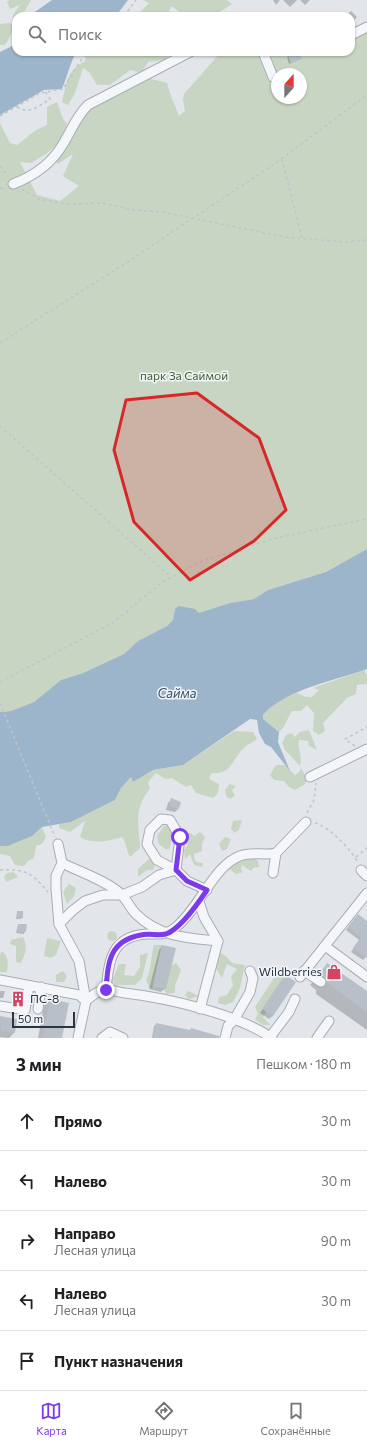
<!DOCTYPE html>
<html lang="ru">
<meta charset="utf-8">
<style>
:root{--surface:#fff;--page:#f6f6f6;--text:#202124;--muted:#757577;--line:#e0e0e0;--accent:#7c3aed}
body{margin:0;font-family:Commissioner,sans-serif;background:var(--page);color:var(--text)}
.compass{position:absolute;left:271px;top:68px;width:36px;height:36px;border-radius:50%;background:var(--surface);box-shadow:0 1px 3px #0004;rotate:21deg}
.scale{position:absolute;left:12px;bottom:10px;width:63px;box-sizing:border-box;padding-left:4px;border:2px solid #2a3443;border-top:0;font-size:11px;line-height:14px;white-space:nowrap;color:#2a3443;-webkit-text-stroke:3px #f2f5f8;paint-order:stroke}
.stop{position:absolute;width:12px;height:12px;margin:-9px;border:3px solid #7c3aed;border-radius:50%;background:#fff}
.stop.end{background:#7c3aed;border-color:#fff;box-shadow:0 1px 4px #0008}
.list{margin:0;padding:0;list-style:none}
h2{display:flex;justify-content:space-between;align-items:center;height:52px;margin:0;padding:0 16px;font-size:17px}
h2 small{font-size:13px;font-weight:400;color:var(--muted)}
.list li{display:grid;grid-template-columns:26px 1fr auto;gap:12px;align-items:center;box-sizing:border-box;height:60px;padding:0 16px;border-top:1px solid var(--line)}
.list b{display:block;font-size:15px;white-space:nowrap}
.list p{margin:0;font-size:13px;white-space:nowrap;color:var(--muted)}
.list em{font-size:13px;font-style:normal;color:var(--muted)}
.icon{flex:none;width:22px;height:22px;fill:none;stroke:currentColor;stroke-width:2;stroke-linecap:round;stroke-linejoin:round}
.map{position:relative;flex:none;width:367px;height:1038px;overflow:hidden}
.search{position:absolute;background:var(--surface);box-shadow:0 1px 3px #0004;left:12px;right:12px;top:12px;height:44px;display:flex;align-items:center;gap:10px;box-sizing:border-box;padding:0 14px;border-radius:12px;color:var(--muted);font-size:15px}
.sheet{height:352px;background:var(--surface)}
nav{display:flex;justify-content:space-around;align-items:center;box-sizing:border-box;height:56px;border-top:1px solid var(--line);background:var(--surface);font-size:11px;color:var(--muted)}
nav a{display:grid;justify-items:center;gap:2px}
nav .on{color:var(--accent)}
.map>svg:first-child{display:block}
.green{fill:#c8d5c3;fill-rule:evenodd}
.water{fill:#9db5cb}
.shadow{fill:#0003}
.building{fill:#b9bfc8}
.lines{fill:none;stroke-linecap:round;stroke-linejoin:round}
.minor-casing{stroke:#a7adb5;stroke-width:11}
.path{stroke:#c0c4ca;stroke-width:1.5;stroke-dasharray:3 3;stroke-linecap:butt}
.minor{stroke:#f5f6f9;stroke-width:9}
.route{stroke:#7c3aed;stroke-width:5}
.marked{fill:#d62828;fill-opacity:0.2;stroke:#d62828;stroke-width:3;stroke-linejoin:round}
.labels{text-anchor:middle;stroke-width:3;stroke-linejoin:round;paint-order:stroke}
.park-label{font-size:12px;fill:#405f37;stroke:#f2f5f8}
.poi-label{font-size:12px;fill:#2a3443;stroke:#f2f5f8;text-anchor:end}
.water-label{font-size:13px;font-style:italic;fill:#357;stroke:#f2f5f8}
</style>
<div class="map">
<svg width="367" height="1038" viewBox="0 0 367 1038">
<rect width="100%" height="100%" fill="#e2e6eb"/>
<g class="green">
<path d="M9,0H31L25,11L18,13L19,16H16V33H12L5,45H0V24L9,23L13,24V15L20,5L10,9L7,2Z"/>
<path d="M143,0H227L232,4L218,13L219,16H184L172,6L166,16H136L149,3Z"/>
<path d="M367,32V549L326,572L268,590L254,599L230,603L199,614L175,609L173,620L167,626L138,641L124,654L83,673L61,680L34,702L11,711L0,712V123L10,143L17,145L36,130L47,125V107L57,102L63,119L67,124L59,143L46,154L31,163L20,162L37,195L60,201L79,186L63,176L73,154L58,164L55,159L78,119L108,93L144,77L167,83C170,95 175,105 179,116L185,111L183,99L184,94L221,52H351V41ZM277,74H301V98H277Z"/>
<path d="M86,52H170L166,60L148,62L142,73L130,70L110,85H97L89,72L83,68L75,93L68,105L62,102C67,82 66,72 85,61Z"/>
<path d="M364,670L367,675V684L357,685L356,694L347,698L323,723L325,731L319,735L313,731L314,713L307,705L301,711H292C287,718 286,726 279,732L263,719V715C272,705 284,697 297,693L306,697H312L319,690L313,688Z"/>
<path d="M309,730L317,750L309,746L308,741L299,740C297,749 303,757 300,766L307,779L305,784L295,790L289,787L284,781L274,780L270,775L276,765H285L295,775L300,771L301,767L285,750L282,743L286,735L292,733L295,737L300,732Z"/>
<path d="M234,731L253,732L257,739C252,743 248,744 244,748C232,758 233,775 211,773L209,779L219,784L218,793L213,798L196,793L191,785L186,787L172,778L165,779L156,773L148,782L150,788C133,811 139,822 140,848L130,857C126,850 127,844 122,837C108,841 94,845 80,837L85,821L70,832L59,828V824L71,822L115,800L121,788L131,777L133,782L153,770L183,765Z"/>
<path d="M230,784L236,786L232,790L235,796L230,799L226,796L225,790Z"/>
<path d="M242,820L239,830L234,833L231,828L233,821Z"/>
<path d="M164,826H169L175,833L169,849H165L159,844L157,836Z"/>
<path d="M42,827L46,837L42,844L36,846L34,858L28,861L24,866L15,865L10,856L0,854V846C15,846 31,837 42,827Z"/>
<path d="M189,832L194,836L200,832L205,837L202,844V851L194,854V858L196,862L203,863L202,867L194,865L190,854L185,859L184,850L188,845L186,837Z"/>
<path d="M225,837L231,839L227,849L222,851L219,844Z"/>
<path d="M252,857L258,861L259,867L253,868L251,871L242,865L241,870L243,872L236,874L228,868L234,860L241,861Z"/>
<path d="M149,859L156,862L153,870H147L138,877V869Z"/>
<path d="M14,872L18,877L6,882L4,877L7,873Z"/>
<path d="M69,884L76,888L74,896L67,904L63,892Z"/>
<circle cx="112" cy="936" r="5"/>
<path d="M23,937C28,947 26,952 21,963L16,962V946L10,944L11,940Z"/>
<path d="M47,938L61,941L56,955L51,958L44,956Z"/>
<path d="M154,945H162L152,989L149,987L146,980C152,970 150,957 154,945Z"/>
<path d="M2,951C9,957 8,963 7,972H0V954Z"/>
<path d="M219,952L226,956L232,963L245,965L240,988L233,1002L225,1005L218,1003L219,997L227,995L233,985L231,977L237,969L227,964L222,978L216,968Z"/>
<path d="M148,953L142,978L135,985H116L113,979L119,964H126L124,975L134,976L140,967V955Z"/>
<path d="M176,963L181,970L175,986V993L167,994L162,988L171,966Z"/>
<path d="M63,971L67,976L64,982H56V975Z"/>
<path d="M285,975L263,1009L266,1012L263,1017L270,1025H263L255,1019L258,1014L255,1007L274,978Z"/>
<path d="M188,991L199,996L189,999L185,995Z"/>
</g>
<g class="water">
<path d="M52,0H128L116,16H29Z"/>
<path d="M16,38V52H76C70,64 67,77 62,89L44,90L0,115V52L12,46Z"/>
<path d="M367,549V669C334,681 286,689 263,715V719L279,732L278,742L290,771L271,747L265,744L259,733L257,720L250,719L183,765L153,770L133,782L131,777L121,788L115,800L71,822L42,827L32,836L8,846H0V712L11,711L34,702L61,680L83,673L124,654L138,641L167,626L173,620L175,609L179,606L195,609L199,613L230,603L254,599L268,590L326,572Z"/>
</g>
<g class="shadow">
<path d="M273,0H280L276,5Z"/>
<path d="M283,0H297L290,7Z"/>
<path d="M300,0H310L305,5Z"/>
<path d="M351,11L357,17L351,23V16H346Z"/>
<path d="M289,56L301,59L289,64L287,57Z"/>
<path d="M171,800L178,809L175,812L166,810L168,803Z"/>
<path d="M17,912L22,917L21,919H16Z"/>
<path d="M355,918L367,922V956L363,960L351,952L359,940L346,930Z"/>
<path d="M18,925H26L24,934L16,933Z"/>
<path d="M162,946L165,988L161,992L149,989L159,950Z"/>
<path d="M327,964L367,993V1030L316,994V990L310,985Z"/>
<path d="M285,976L273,1016L269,1019L260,1013Z"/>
<path d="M0,991H5L3,998H0Z"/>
<path d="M15,996L19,1002L18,1004L13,1003Z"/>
<path d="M50,1000L61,1038H38L44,1006Z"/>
<path d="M0,1017L16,1020L14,1033L9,1038L0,1037Z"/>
<path d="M157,1024L205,1038H152L154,1026Z"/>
</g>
<g class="building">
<path d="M297,52H300L302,59L291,63L288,55Z"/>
<path d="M171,798L181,802L179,809L169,806Z"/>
<rect x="17" y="911" width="6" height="7"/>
<path d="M358,914L367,921V958L353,948L361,937L348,927Z"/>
<path d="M18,924H27L26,932H17Z"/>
<path d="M162,945L176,948L166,989L153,986Z"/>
<path d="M327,963L367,991V1012L327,983L326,979L320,974Z"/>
<path d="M285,975L296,982L273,1016L262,1009Z"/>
<path d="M15,995H21L20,1003L14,1002Z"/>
<path d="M50,999L69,1003L62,1038H42Z"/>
<path d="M0,1016L17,1019L15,1033L1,1031Z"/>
<path d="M156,1023L190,1030L191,1028L219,1036V1038H153Z"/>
</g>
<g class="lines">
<g class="minor-casing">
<g id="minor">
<path d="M351,35L367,27"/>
<path d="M263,52L273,77"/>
<path d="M13,184C34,176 52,163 63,144C72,130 75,118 88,105L190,52"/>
<path d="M310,777L367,749"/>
<path d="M58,844L62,863L56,876V889L59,924L79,961L86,1001L78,1038"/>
<path d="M62,863C80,872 107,881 121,894C127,900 130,908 136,914C159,937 187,938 218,941"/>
<path d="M361,870L367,876"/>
<path d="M273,873L276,853"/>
<path d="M199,902L204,917L218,941L200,1009"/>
<path d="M59,924L72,911L85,901L103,895H122L142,887L159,875L176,870L180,837L170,820L161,819L150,830L147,844L157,860L176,870L187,881L207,890"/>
<path d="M325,946L367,977"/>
<path d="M304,971L321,982"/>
<path d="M300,977L367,893"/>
<path d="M0,980L79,995L86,1001"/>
<path d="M106,990C109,961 111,936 147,934C158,934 167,935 176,927C199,909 214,865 240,856C252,851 264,856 276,853L306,822"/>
<path d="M86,1001C92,996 95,992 104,990C110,989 118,992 125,993C167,998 237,1014 272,1038"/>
<path d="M0,1006L25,1010L29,986"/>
<path d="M38,1009L41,987"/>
<path d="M270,1037L289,1012L295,999"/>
<path d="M102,1038L110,1032L123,1038"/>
<path d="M225,1038L228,1026L234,1020L250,992L253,978L250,971"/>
<path d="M317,1038L329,1021"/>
</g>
</g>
<g class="path">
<path d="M124,16L136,0"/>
<path d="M17,107C29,115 39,106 50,99L45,91"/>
<path d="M0,116L40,93L63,89L86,52"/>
<path d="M282,159L302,238"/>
<path d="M0,166L8,176"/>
<path d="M0,189L6,187"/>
<path d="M22,189L39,199L67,204L102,203L134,210L162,212L285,237L344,242L367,240"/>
<path d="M0,343L123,265L277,162L367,95"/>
<path d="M0,426L171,577"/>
<path d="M0,682L114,622L161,583L202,561L276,538L367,519"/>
<path d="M0,703L55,837"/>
<path d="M355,746L345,739L367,727"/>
<path d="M307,813L314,800L316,783"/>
<path d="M315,823C327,825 353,851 358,863"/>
<path d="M356,857L367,848"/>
<path d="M0,870C26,869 31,872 48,892"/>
</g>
<use href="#minor" class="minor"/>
</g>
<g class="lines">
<path class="route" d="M106,990C108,962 109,941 141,935C149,933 158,936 166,934C180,929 199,902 207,890L187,881L176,870L180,837"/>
</g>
<path class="marked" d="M197,393L259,438L286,510L254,541L190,580L134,522L114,450L126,400Z"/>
<defs>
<g id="shop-bare" transform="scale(1.2)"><path d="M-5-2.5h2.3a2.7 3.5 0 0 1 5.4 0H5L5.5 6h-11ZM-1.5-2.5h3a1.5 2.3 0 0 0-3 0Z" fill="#d04662" stroke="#f2f5f8" stroke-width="2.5" paint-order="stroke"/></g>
<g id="building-bare" transform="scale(1.2)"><path d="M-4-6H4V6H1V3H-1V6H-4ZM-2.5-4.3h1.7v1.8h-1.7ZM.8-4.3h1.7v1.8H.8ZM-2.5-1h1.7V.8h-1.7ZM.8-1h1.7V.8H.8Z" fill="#d04662" stroke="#f2f5f8" stroke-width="2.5" paint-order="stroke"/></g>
</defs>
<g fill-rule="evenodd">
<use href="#shop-bare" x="334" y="972"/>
<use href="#building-bare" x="18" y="999"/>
</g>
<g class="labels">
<g class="park-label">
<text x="184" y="380">парк За Саймой</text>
</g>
<g class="poi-label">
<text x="322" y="976">Wildberries</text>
<text x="30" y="1003" text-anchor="start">ПС-8</text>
</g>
<g class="water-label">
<text x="177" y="698">Сайма</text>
</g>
</g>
</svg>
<svg class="compass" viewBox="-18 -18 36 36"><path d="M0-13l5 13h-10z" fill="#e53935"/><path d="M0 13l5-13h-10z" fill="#757577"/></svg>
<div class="scale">50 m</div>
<div class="stop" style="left:180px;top:837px"></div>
<div class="stop end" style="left:106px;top:990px"></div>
<div class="search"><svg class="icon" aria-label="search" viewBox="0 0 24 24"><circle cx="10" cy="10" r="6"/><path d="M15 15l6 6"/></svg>Поиск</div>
</div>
<section class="sheet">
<h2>3 мин<small>Пешком · 180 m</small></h2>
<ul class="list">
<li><svg class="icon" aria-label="ahead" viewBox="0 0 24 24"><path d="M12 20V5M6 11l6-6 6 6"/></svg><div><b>Прямо</b></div><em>30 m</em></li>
<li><svg class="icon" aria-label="left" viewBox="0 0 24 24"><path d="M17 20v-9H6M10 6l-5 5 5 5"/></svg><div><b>Налево</b></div><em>30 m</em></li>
<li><svg class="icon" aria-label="right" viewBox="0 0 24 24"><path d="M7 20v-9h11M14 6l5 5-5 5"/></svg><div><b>Направо</b><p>Лесная улица</p></div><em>90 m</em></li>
<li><svg class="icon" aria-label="left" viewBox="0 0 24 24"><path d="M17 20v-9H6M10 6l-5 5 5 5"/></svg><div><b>Налево</b><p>Лесная улица</p></div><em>30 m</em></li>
<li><svg class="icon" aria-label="arrive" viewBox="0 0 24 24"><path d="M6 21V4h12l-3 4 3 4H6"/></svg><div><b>Пункт назначения</b></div></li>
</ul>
</section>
<nav>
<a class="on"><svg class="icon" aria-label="map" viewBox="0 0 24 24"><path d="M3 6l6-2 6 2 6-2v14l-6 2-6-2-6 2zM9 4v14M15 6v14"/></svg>Карта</a>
<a><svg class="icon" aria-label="directions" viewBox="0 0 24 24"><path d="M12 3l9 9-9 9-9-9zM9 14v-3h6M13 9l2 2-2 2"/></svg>Маршрут</a>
<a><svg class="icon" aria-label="saved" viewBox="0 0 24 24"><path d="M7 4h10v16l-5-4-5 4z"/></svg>Сохранённые</a>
</nav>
